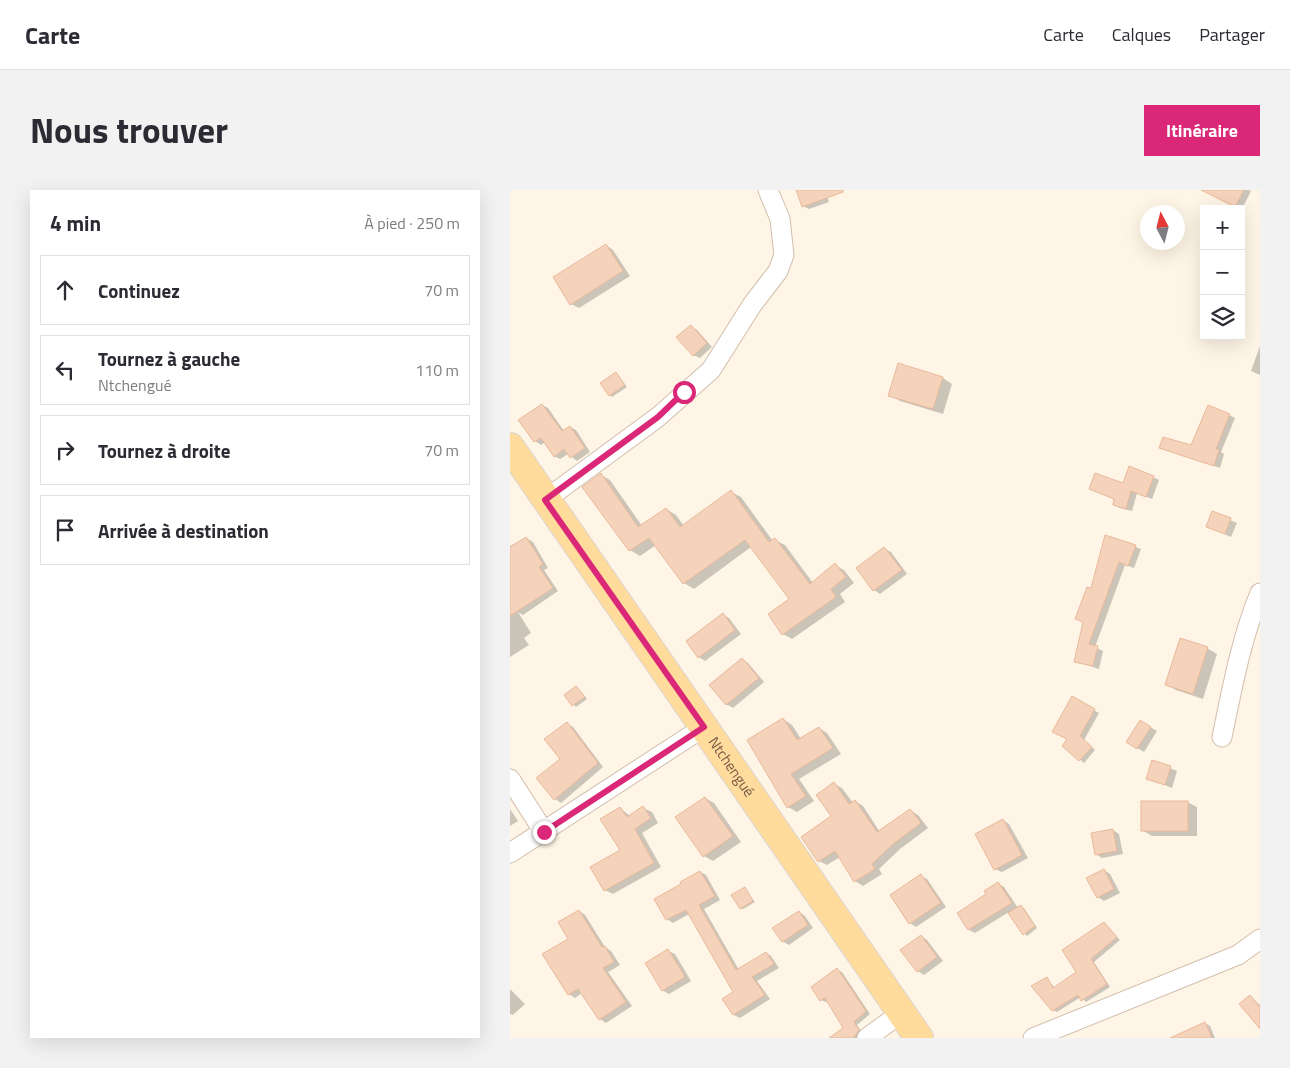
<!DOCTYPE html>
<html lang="fr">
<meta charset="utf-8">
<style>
:root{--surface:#fff;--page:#f2f2f3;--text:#2b2b33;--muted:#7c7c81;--line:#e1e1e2;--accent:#db2777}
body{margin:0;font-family:"Titillium Web",sans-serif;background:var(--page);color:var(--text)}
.controls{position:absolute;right:15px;top:15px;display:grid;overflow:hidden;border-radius:0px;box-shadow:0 5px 20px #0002}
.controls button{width:45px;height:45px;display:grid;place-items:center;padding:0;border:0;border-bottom:1px solid var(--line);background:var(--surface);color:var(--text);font:25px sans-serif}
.compass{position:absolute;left:630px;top:15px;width:45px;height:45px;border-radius:50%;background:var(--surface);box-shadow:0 5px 20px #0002;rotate:353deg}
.stop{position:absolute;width:15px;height:15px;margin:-11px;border:4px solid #db2777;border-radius:50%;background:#fff}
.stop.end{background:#db2777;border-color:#fff;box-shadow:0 1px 5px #0008}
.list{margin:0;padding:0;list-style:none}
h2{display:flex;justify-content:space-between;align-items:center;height:65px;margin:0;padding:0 20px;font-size:21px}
h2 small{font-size:16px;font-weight:400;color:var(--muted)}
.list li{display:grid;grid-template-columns:32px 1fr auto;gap:15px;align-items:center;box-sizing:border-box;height:70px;margin:0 10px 10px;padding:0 10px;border:1px solid var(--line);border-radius:0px}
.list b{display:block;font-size:19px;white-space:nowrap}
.list p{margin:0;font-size:16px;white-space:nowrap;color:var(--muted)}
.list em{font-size:16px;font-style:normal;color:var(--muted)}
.icon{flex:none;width:28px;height:28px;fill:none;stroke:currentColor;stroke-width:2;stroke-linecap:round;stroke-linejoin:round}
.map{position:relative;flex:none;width:750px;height:848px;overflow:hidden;border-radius:0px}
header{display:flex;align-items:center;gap:30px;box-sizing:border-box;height:70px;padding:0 25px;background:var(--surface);border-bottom:1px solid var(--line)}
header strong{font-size:24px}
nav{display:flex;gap:28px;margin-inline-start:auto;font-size:18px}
.intro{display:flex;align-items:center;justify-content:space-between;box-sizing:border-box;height:120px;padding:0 30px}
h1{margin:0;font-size:35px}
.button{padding:12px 22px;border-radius:0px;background:var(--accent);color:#fff;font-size:18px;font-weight:700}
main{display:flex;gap:30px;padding:0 30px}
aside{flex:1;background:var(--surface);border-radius:0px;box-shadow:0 5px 20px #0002}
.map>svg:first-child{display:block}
.shadow{fill:#0003}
.building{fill:#f5d3bb;stroke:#e9b99a}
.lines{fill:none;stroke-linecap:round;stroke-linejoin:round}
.minor-casing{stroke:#d3bead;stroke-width:21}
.primary-casing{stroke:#dcd4cf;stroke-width:30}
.minor{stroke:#fff;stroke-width:19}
.primary{stroke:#ffdb9c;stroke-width:28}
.route{stroke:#db2777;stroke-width:6}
.labels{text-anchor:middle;stroke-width:5;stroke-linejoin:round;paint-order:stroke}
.street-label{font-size:15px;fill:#795a48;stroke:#fff8ee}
</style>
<header>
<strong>Carte</strong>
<nav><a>Carte</a><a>Calques</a><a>Partager</a></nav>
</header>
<div class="intro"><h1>Nous trouver</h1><a class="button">Itinéraire</a></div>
<main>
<aside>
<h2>4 min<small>À pied · 250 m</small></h2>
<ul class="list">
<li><svg class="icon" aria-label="ahead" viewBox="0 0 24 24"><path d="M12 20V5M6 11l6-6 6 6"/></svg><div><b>Continuez</b></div><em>70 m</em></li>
<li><svg class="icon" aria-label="left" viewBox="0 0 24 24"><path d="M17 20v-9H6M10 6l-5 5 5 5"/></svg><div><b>Tournez à gauche</b><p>Ntchengué</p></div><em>110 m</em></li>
<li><svg class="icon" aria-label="right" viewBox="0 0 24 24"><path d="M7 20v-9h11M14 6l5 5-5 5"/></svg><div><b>Tournez à droite</b></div><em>70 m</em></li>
<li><svg class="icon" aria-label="arrive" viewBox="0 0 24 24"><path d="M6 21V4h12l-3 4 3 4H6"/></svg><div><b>Arrivée à destination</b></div></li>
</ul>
</aside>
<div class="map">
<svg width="750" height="848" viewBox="0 0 750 848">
<rect width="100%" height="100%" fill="#fef5e6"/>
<g class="shadow">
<path d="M287,0H315L319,12L299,19L293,16Z"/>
<path d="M706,0H739L741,1L732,19L710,8Z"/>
<path d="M96,55L103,60L120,86L69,118L61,114Z"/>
<path d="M181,137L187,140L202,157L190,168L183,165Z"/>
<path d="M750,156V185L741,181Z"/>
<path d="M389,175L433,188L442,194L433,224L390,211L380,205Z"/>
<path d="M106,184L117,197L102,207L100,205Z"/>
<path d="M32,215L38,218L54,241L60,237L66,240L80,262L67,271L58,264L50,269L44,266L35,252L31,255L25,251Z"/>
<path d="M719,225L725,228L711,262L714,264L710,278L656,260L682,256Z"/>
<path d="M91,285L100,290L132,336L156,319L166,325L174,336L221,302L231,307L263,351L265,350L275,355L303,393L325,375L334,380L344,393L330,404L335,412L282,449L273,444L281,409L241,357L184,399L174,393L146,355L130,366L120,360L74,298Z"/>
<path d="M643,287L649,290L642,309L627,303L622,321L610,318L604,315L605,309L580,299L613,294Z"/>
<path d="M703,323L727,333L721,347L698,337Z"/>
<path d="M596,346L631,359L624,378L615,375L585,457L593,461L589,479L565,471L575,433L567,429L582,400Z"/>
<path d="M16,348L23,352L38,378L34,380L48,401L13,425L8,422L21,443L14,448L19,455L0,467V420L7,423L0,410V356Z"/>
<path d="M375,359L381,362L397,384L370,404L364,400Z"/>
<path d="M213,425L219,428L231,444L195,471L189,467Z"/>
<path d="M697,458L707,464L693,509L666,500L657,495Z"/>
<path d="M232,470L238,473L254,492L223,518L216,514Z"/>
<path d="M67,497L77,509L66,517L56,505Z"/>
<path d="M562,508L589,523L574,550L585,560L574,573L554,556L559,549Z"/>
<path d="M273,529L282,535L291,549L309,538L317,543L331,564L289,589L304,611L287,622L278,617Z"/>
<path d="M630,531L647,541L634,562L618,552Z"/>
<path d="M57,534L63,537L93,577L51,613L45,609Z"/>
<path d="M643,571L667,581L662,598L637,588Z"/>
<path d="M324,594L332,598L343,613L345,611L353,616L370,642L400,620L408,625L418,638L390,659L369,679L372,684L353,696L345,691L330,667L317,675L309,671L323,626Z"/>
<path d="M195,608L204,613L231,652L203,671L194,666Z"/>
<path d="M677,612L687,617V646H642L632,640Z"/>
<path d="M110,618L120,626L133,618L142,622L148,633L132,643L151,677L103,704L95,700L112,661Z"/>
<path d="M0,619L8,631L0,636Z"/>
<path d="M493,630L499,634L518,668L492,682L485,679Z"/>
<path d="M603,640L609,644L613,664L592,668L586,664Z"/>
<path d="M594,680L600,684L610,703L594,711L588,707Z"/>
<path d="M190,682L196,685L210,710L194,719L229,780L256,763L261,766L269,778L247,791L260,809L230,828L224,825L214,809L224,803L179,724L163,733L157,729L173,695Z"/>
<path d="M411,686L417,689L436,717L406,737L400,733Z"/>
<path d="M488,693L494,697L508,718H514L527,738L517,746L499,722L465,743L459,740L448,723L477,705Z"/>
<path d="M235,699L245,712L233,719L231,718Z"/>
<path d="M69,721L75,725L95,757L101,761L110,775L98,782L122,816L96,833L90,829L72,803L65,808L59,804L60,749Z"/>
<path d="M289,722L295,726L303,738L279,755L272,751Z"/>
<path d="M594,734L610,750L584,772L600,797L576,812L571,807L547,822L543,820L537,789L545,798L568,782Z"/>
<path d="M411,746L417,750L433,771L414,785L408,781Z"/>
<path d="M158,761L165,764L181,791L159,804L152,800Z"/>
<path d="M327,780L332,782L360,824L347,835L353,844L351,848H330L335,838L318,811L316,812L311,810Z"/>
<path d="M0,799L15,814L3,825L0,824Z"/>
<path d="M740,806L750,815V837Z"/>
<path d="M695,833L700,836L705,848H665Z"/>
</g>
<g class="building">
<path d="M286,0H333V2L292,17Z"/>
<path d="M691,0H734L725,17Z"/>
<path d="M96,54L113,81L60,115L43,87Z"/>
<path d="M181,135L197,153L183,166L166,147Z"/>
<path d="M388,173L433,187L423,219L378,206Z"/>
<path d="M106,182L115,195L99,206L90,193Z"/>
<path d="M32,214L52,241L60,236L75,258L60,268L54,259L44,267L31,248L24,252L8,230Z"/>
<path d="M698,215L720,224L706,259L709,260L704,276L649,258L653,247L681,255Z"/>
<path d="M619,276L644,286L636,307L621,301L616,319L603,315L604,309L579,299L585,283L613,293Z"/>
<path d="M91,283L128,337L156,318L170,337L221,300L259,352L265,348L300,394L325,373L336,387L321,399L326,407L272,445L258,424L279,409L235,350L173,394L139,348L119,361L72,297Z"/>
<path d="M702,321L721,328L715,344L696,337Z"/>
<path d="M595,345L626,355L618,376L609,372L579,454L588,456L583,476L564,472L573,432L565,429L577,397L581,398Z"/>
<path d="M16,347L33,374L29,377L43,398L0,426V357Z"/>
<path d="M374,357L392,380L363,401L346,378Z"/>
<path d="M213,423L225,440L188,468L176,451Z"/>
<path d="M670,448L698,457L683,504L655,495Z"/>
<path d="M232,468L249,488L216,515L199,495Z"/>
<path d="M66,496L75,507L62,516L54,505Z"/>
<path d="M562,506L585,519L570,546L582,557L569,571L552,556L557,549L542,542Z"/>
<path d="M273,528L287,550L309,537L323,558L281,584L296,606L277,618L237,550Z"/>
<path d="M630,530L641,537L627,559L616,552Z"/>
<path d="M57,532L88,573L44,610L26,588L50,569L34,549Z"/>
<path d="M642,570L661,576L655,595L636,589Z"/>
<path d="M324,592L339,614L345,610L367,642L400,619L411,633L382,655L362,674L365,679L344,692L325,661L308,672L291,647L321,626L306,605Z"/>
<path d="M195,607L223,646L193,667L165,627Z"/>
<rect x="631" y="611" width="47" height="30"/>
<path d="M133,616L141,628L125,639L144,673L94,701L80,677L110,660L90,629L110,617L117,627Z"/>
<path d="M493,629L512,665L484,680L465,644Z"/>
<path d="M603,639L607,661L585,665L581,643Z"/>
<path d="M594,679L604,699L587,708L576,688Z"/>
<path d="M190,681L205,706L189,715L226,780L256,762L264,774L242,787L255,805L223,825L212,809L223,802L176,720L156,730L144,709L171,694L170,692Z"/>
<path d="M411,684L431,713L399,734L380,705Z"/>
<path d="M488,692L502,713L458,740L447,723L476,704L474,701Z"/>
<path d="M235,697L243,711L230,719L221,705Z"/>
<path d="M511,715L525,736L513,745L498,723Z"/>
<path d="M69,720L92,757L95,756L104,772L93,778L116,812L89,830L68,799L58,805L32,764L58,749L48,732Z"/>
<path d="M289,721L298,735L272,752L262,738Z"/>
<path d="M594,732L607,747L581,769L597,794L571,811L568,805L542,821L521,796L537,787L543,798L566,782L552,760Z"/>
<path d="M411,745L427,767L407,782L390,760Z"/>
<path d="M158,759L175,787L152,801L135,773Z"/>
<path d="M327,778L356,821L344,832L349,840L343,848H319L333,838L315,808L310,811L301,797Z"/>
<path d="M740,805L750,817V839L729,814Z"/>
<path d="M695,832L702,848H660Z"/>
</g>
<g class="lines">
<g class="minor-casing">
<g id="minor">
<path d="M35,310L148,227L201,180L242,115L268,81L274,65L270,29L258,0"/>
<path d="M712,547C722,499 731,449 750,403"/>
<path d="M0,589L34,642"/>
<path d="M0,663L194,537"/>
<path d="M357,848L391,823"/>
<path d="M523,848L728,765L750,749"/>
</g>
</g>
<g class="primary-casing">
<g id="primary">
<path id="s1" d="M0,257L409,848"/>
</g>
</g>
<use href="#minor" class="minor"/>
<use href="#primary" class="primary"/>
</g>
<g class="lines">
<path class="route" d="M34,642L194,537L35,310L148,227L174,202"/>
</g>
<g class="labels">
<g class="street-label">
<text dy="5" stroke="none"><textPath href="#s1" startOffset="389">Ntchengué</textPath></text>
</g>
</g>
</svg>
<div class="controls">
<button>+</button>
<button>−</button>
<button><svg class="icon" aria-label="layers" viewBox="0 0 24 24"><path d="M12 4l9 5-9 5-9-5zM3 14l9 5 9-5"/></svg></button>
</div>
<svg class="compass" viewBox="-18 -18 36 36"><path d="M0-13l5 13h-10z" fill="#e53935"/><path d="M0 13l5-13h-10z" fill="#7c7c81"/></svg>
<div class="stop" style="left:174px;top:202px"></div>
<div class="stop end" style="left:34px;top:642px"></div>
</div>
</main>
